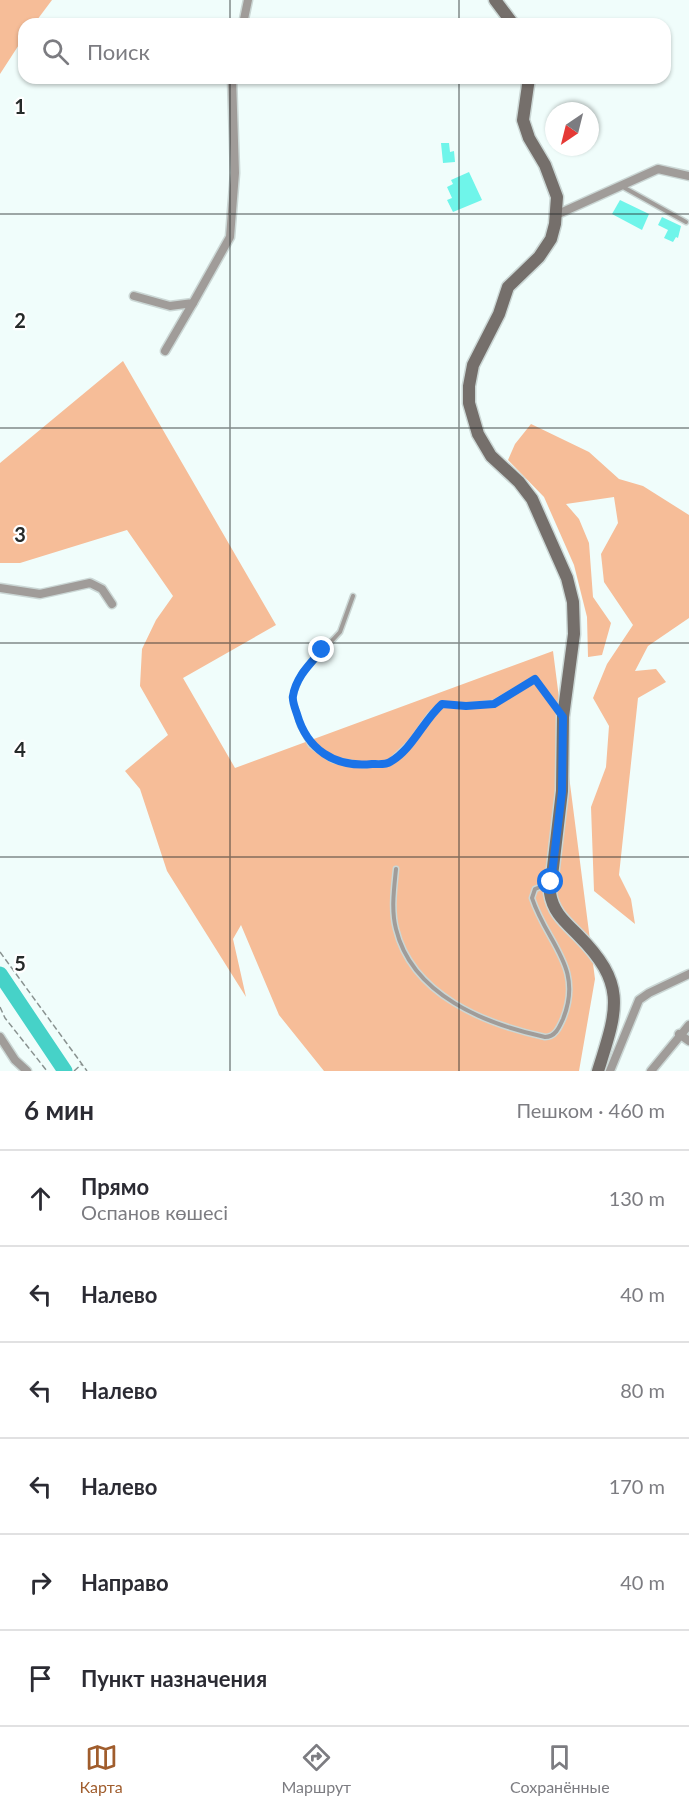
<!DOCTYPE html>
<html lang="ru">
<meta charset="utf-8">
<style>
:root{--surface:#fff;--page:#f7f7f7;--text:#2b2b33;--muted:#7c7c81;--line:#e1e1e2;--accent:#a05d2d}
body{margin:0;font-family:Lato,sans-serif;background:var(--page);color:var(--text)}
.compass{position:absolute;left:545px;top:102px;width:54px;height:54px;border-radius:50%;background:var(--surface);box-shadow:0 2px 4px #0004;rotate:215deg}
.stop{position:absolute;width:18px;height:18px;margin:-14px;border:4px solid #1a73e8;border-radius:50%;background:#fff}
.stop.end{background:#1a73e8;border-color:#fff;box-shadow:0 2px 6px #0008}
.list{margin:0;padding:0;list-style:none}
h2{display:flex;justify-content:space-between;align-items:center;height:78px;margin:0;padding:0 24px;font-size:26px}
h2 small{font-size:20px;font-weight:400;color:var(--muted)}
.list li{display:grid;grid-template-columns:39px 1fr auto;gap:18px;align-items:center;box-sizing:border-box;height:96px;padding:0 24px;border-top:2px solid var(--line)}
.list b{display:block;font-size:22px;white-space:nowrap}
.list p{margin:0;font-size:20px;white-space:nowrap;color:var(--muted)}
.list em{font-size:20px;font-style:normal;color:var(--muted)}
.icon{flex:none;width:33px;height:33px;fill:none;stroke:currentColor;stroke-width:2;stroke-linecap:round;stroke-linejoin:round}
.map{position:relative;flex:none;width:689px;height:1071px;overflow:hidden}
.search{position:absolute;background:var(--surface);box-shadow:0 2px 4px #0004;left:18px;right:18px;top:18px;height:66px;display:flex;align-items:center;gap:15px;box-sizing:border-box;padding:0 21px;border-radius:18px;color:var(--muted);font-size:22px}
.sheet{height:654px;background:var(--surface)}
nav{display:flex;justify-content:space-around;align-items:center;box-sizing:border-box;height:84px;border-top:2px solid var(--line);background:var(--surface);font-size:16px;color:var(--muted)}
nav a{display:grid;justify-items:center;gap:3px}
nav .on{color:var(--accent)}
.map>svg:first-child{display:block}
.green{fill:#f6bd98}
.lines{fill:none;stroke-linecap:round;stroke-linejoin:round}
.river{stroke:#46d2c8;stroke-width:15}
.building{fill:#6ff5ea}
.lane-casing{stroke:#cbd7d5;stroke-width:7}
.street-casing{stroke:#cbd7d5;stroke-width:11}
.secondary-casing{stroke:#cbd7d5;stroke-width:15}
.path{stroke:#899290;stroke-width:1.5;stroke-dasharray:6 3;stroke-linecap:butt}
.lane{stroke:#a09c99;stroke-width:4}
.street{stroke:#a09c99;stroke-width:8}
.secondary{stroke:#756f6b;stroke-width:12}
.route{stroke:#1a73e8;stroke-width:8}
.grid{fill:none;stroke:#252a29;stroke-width:1.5;stroke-opacity:0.55}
.grid-label{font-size:20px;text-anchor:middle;font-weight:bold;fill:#252a29;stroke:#fff;stroke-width:4.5;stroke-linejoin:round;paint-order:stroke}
</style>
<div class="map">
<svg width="689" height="1071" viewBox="0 0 689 1071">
<rect width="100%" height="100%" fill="#f0fdfb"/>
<g class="green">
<path d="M0,0H52L34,24H24V37L0,74Z"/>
<path d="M123,361L276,625L183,678L235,768L553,651L595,979L579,1071H324L279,1015L241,925L233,939L246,997L167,871L140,789L125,771L168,735L140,686L142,649L156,620L173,596L127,530L20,563H0V463Z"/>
<path d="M531,424L589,452L619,479L643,486L689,515V618L648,646L635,671L656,669L666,682L638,698L619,875L631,899L635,924L594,891L591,807L606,767L609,726L593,698L607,664L633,625L604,582L601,554L618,523L614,497L566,504L579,519L589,543L593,597L611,623L602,655L588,657L587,617L574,565L544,497L508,460L515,444Z"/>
</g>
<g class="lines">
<path class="river" d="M0,974L65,1071"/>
</g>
<g class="building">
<path d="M441,143H449L450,152L454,151L455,162L443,163Z"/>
<path d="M469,172L482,200L453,212L447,200L452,198L447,187L453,184L451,180Z"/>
<path d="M620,200L649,214L642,230L612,214Z"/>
<path d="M662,217L681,226L678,238L676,237L673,242L664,238L668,230L658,225Z"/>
</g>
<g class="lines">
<g class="lane-casing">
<g id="lane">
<path d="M623,187L686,222"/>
<path d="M353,596L340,632L302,673L292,697L300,725L311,745L333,760L363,765L389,763L412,741L430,715L442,704L466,706L494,703L535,679L559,712"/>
<path d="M396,869C394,889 391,910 396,929C412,995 485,1024 545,1037C555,1037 559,1028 563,1019C584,967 547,944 532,898L535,889L548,884"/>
</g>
</g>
<g class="street-casing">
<g id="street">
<path d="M243,24L248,0"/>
<path d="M556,215L658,169L689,176"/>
<path d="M134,296L170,306L193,303L230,237L235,173L232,78"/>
<path d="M165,351L193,303"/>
<path d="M0,588L40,594L90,583L102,589L112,604"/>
<path d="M679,1034L689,1041"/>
<path d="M0,1037L15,1060L27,1071"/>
<path d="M610,1071L639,1000L649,993L689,974"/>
<path d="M651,1071L689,1025"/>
</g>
</g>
<g class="secondary-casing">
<g id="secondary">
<path d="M495,0L513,24"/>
<path d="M529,78L523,120L529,138L545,165L557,197L555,224L551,239L539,257L508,287L499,314L473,365L469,386V403L478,434L491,456L519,482L532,499L567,578L573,602L574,634L563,717L562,791L550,893C553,912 564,921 578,935C628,985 617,1010 598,1071"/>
</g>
</g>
<g class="path">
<path d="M0,952L87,1071"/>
<path d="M0,1007L5,1018L47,1071"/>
<path d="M74,1071L82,1064"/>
</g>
<use href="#lane" class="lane"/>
<use href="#street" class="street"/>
<use href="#secondary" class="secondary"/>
</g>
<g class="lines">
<path class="route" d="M322,650C310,664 296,677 293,696C292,701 295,708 297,714C307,749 334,768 372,764C377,764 386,765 390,762C412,750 423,721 442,704L466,706L494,704L535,679L563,717L562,792L551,882"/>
</g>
<path class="grid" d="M230,0V24M459,0V24M230,78V1071M459,78V1071M0,214H689M0,428H689M0,643H689M0,857H689"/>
<g class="grid-label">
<text x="20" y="114">1</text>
<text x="20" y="328">2</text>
<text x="20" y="542">3</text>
<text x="20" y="757">4</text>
<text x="20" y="971">5</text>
</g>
</svg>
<svg class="compass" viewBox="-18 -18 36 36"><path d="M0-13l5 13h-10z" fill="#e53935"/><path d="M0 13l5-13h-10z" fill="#7c7c81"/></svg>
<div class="stop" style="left:551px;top:882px"></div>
<div class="stop end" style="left:322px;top:650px"></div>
<div class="search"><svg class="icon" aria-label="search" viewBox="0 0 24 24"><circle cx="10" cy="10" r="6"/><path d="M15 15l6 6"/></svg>Поиск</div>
</div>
<section class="sheet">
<h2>6 мин<small>Пешком · 460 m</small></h2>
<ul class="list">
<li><svg class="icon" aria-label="ahead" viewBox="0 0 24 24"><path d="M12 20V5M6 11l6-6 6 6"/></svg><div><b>Прямо</b><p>Оспанов көшесі</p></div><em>130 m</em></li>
<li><svg class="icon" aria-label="left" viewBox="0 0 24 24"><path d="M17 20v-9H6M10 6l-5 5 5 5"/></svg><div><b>Налево</b></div><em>40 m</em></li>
<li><svg class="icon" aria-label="left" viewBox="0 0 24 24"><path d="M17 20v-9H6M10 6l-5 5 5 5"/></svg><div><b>Налево</b></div><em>80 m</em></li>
<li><svg class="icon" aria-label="left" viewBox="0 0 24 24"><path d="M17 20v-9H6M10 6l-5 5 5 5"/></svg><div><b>Налево</b></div><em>170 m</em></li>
<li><svg class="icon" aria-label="right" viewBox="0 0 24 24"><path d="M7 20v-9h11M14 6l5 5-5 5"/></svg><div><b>Направо</b></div><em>40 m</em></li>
<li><svg class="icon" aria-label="arrive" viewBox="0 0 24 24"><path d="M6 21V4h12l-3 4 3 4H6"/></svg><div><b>Пункт назначения</b></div></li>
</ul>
</section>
<nav>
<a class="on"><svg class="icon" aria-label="map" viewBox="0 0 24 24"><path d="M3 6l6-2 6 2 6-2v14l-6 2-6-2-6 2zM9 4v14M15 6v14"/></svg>Карта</a>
<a><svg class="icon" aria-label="directions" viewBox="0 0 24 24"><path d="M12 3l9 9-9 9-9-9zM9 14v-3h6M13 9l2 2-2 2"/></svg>Маршрут</a>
<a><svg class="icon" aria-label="saved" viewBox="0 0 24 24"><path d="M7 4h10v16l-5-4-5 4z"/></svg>Сохранённые</a>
</nav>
